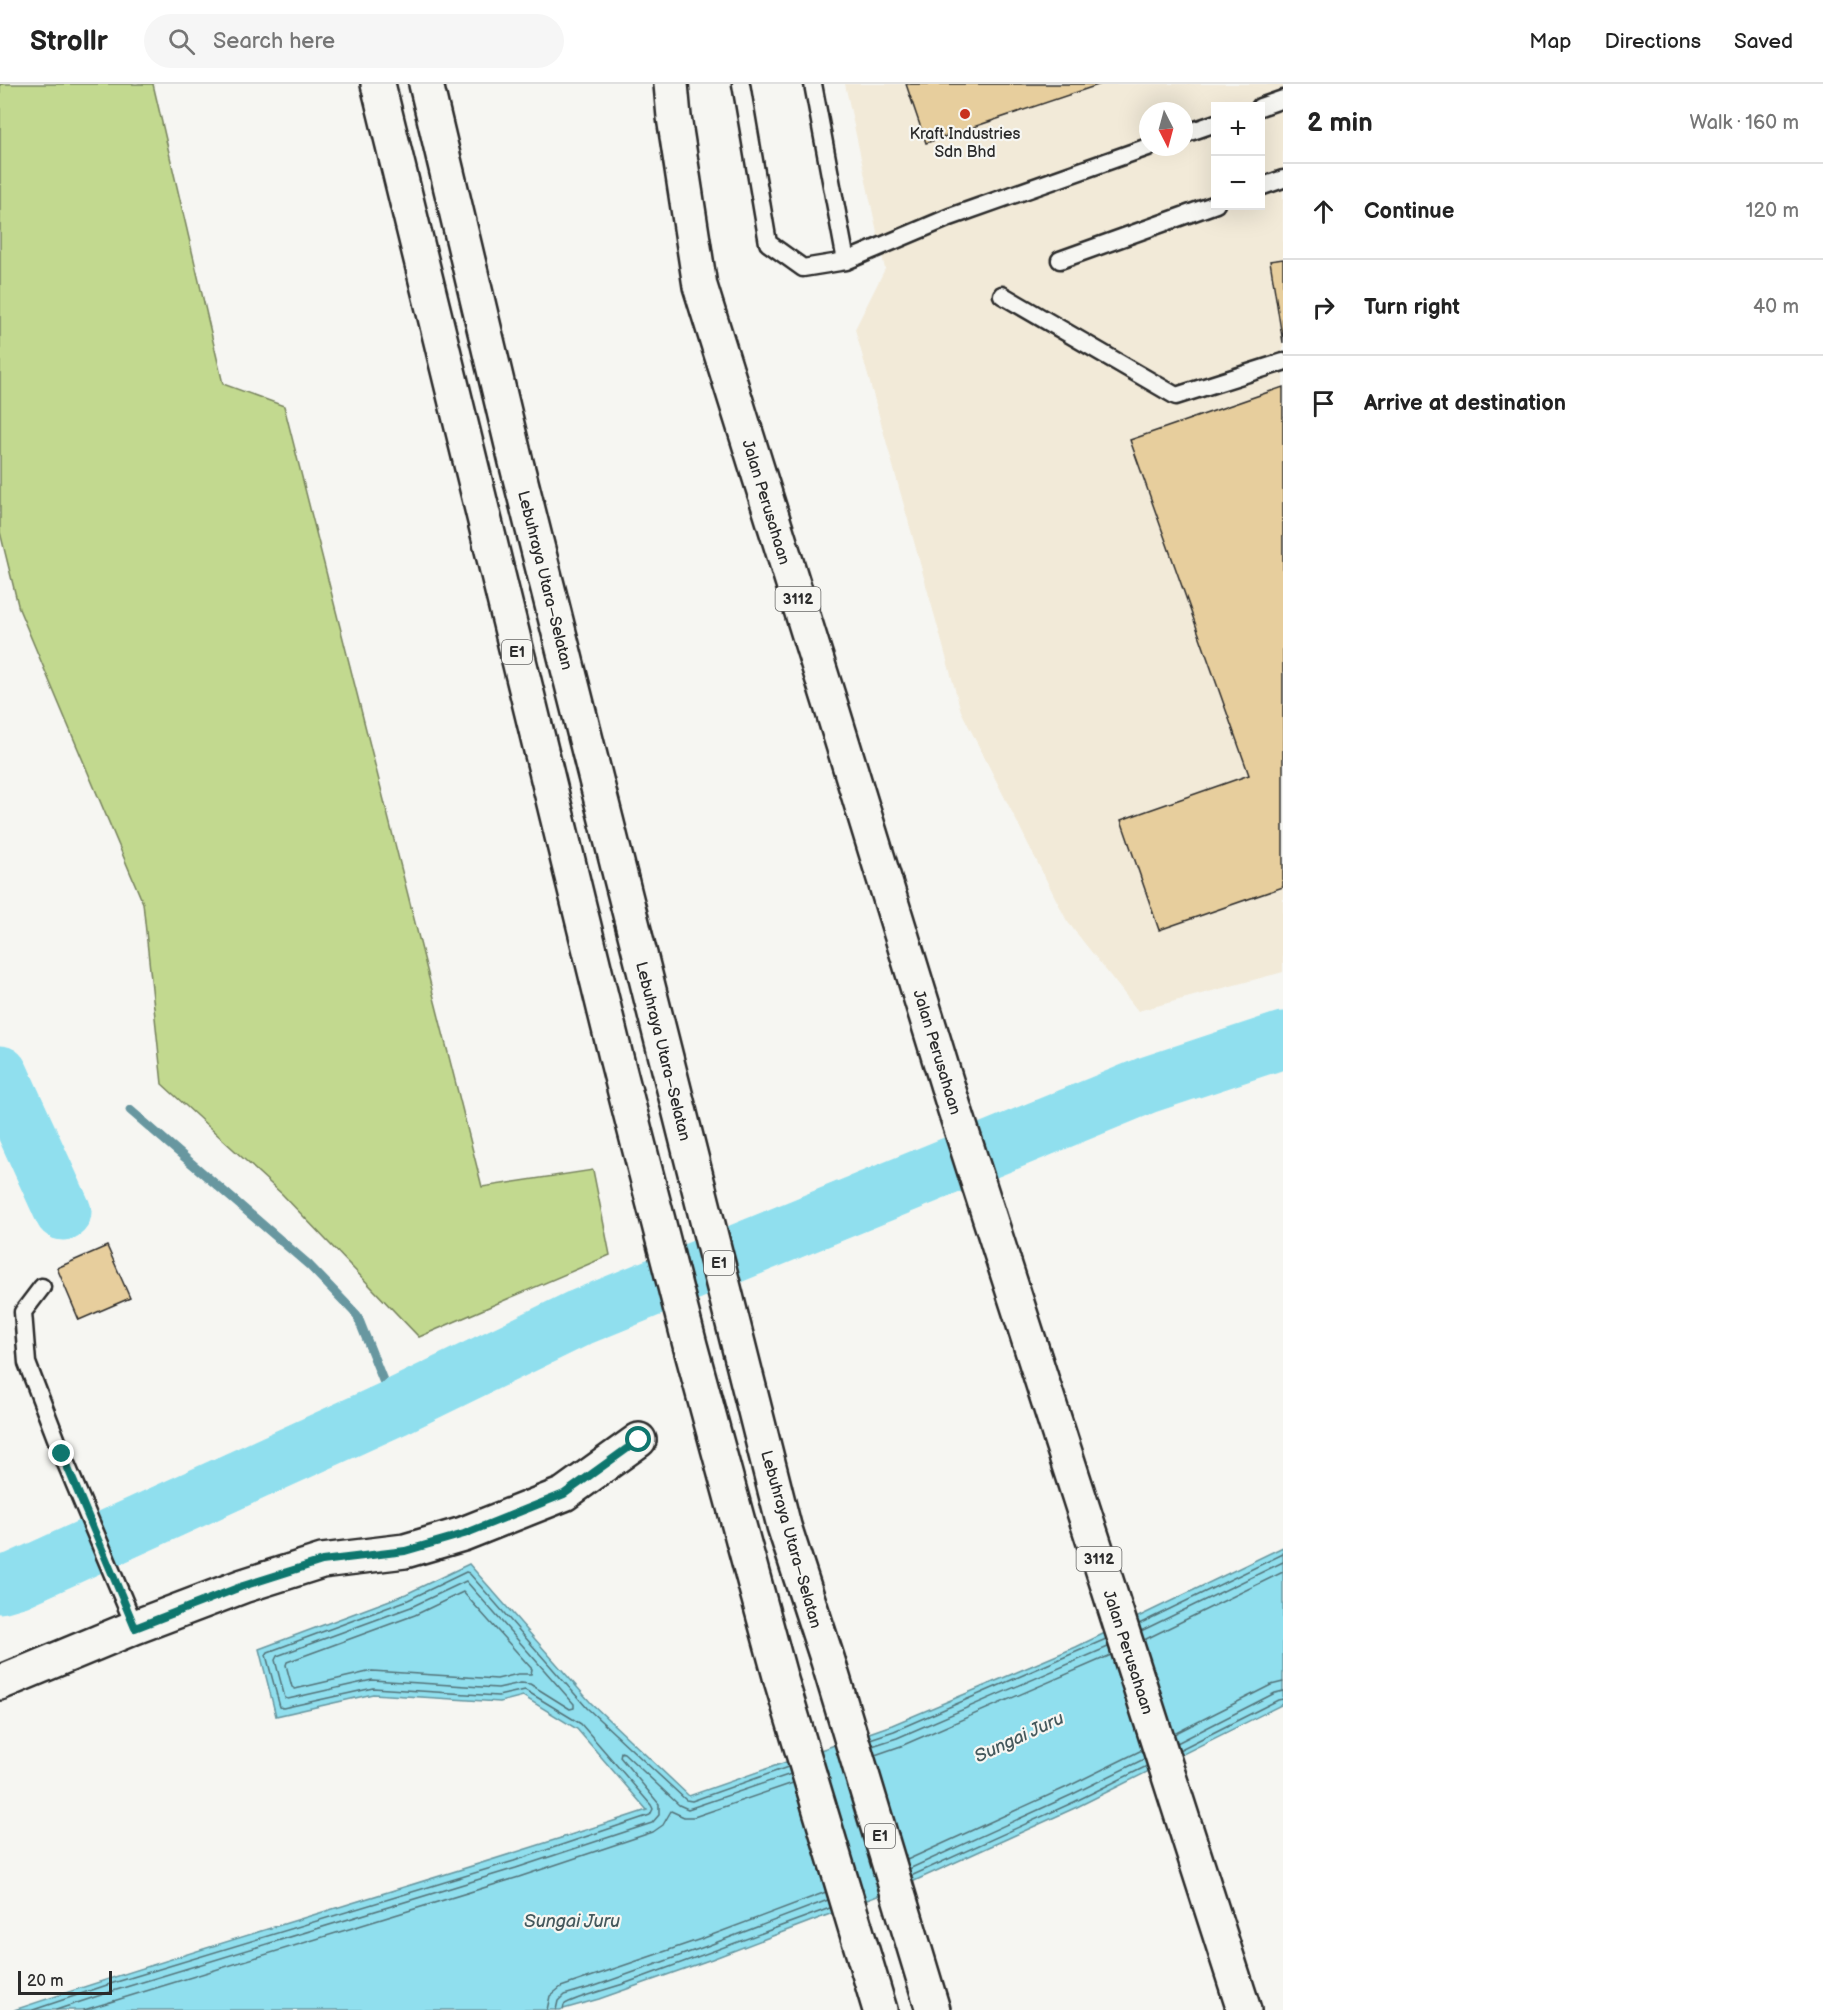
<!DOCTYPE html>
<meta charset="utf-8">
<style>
:root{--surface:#fff;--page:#f6f6f6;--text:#222;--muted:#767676;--line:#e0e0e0}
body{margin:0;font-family:"Balsamiq Sans",sans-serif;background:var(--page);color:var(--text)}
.controls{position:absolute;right:18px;top:18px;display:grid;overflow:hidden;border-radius:0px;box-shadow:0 6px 24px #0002}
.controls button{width:54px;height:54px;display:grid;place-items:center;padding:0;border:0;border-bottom:2px solid var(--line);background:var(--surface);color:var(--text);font:30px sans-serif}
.compass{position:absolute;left:1139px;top:18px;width:54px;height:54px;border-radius:50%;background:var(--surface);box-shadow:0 6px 24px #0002;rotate:174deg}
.scale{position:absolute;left:18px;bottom:15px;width:94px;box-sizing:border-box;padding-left:6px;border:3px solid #2b2b2b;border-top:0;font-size:16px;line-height:21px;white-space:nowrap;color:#2b2b2b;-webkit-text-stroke:4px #f6f6f2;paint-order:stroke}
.stop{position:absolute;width:18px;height:18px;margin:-14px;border:4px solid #0f766e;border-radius:50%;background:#fff}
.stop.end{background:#0f766e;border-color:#fff;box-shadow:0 2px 6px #0008}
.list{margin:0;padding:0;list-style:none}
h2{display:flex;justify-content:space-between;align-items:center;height:78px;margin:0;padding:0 24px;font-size:26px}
h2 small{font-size:20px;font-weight:400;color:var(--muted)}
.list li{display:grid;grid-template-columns:39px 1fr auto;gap:18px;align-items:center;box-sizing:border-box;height:96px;padding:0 24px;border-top:2px solid var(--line)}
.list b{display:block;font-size:22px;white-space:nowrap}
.list em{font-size:20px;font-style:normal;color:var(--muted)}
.icon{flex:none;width:33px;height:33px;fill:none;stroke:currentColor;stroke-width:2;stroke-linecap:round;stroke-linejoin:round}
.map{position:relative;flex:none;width:1283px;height:1926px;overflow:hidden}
header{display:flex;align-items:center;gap:36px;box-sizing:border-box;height:84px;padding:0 30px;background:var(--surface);border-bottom:2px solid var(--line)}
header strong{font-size:28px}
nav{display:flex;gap:33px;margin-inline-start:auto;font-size:21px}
.search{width:420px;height:54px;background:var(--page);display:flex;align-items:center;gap:15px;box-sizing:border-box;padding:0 21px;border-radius:33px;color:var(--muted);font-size:22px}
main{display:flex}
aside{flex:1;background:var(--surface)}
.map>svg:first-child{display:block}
.built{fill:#f2ead8;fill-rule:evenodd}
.green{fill:#c2d98f;stroke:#76825d;stroke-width:1.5}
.water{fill:#90dfee;stroke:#6897a0;stroke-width:1.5}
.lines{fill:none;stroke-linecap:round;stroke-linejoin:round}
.shore{stroke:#537379;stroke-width:1.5}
.stream{stroke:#6897a0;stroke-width:9}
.river{stroke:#90dfee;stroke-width:57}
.building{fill:#e7ce9d;stroke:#2b2b2b;stroke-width:1.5}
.lane-casing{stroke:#2b2b2b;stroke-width:21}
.street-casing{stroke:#2b2b2b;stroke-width:38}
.primary-casing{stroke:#2b2b2b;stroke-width:38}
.highway-casing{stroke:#2b2b2b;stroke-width:38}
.lane{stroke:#f6f6f2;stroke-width:16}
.street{stroke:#f6f6f2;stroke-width:33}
.primary{stroke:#f6f6f2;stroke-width:33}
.highway{stroke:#f6f6f2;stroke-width:33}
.route{stroke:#0f766e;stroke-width:8}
.poi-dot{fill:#c8321e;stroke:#f6f6f2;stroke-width:2}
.labels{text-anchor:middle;stroke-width:4.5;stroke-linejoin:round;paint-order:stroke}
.shield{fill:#f6f6f2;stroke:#686867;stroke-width:1.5}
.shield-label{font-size:15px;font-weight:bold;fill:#2b2b2b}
.poi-label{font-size:16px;fill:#2b2b2b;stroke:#f6f6f2}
.street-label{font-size:16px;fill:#2b2b2b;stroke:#f6f6f2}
.water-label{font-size:18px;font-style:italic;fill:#44585c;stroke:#f6f6f2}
</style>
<header>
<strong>Strollr</strong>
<div class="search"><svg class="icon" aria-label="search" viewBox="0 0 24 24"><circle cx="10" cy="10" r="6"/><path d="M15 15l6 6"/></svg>Search here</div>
<nav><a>Map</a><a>Directions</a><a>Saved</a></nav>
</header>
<main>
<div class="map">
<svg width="1283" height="1926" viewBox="0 0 1283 1926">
<rect width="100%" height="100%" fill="#f6f6f2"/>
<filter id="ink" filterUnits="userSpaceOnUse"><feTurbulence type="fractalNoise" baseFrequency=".0167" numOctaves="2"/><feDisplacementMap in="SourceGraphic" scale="12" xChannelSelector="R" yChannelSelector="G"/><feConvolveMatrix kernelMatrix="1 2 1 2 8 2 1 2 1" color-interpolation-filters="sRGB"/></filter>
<g filter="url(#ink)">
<path class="built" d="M845,0H1283V888L1138,927L1067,837L961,627L855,245L885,185ZM1216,22H1260V122H1216ZM1148,27H1184V63H1148Z"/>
<path class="green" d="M0,0H153L223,300L284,322L482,1103L593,1086L610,1171L419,1253L282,1110L162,1000L143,819L19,525L0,448Z"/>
<path class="water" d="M1283,1463V1620L1077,1723L901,1803L712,1875L599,1915L560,1926H14C224,1855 437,1796 647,1726L577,1645L523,1612L500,1618L373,1610L276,1632L259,1565L406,1510L469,1480L591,1619L689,1712L892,1641L1076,1563Z"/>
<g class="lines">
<g class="shore">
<path d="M466,1497L574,1620V1624L570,1625L530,1600L521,1599L498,1604L372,1596L288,1615L285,1614L275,1576L277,1572L411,1523Z"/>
<path d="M463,1508L532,1585L531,1590H518L497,1595L372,1587L295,1605L292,1603L286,1581L287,1578L415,1531Z"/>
<path d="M1139,1540L1283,1470"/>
<path d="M1141,1547L1283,1478"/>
<path d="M1144,1556L1283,1488"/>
<path d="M1174,1650L1271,1601L1283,1598"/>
<path d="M870,1655L894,1647L1106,1555"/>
<path d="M1177,1659L1275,1609L1283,1607"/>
<path d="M872,1662L897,1654L1108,1563"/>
<path d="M1179,1666L1278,1616L1283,1615"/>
<path d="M875,1671L901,1662L1111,1571"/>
<path d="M907,1776L1067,1703L1142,1666"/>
<path d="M909,1785L1071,1711L1144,1675"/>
<path d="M911,1792L1074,1718L1147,1682"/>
<path d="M33,1926L110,1900L514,1777L650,1731L653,1725L651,1721L581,1640L525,1606L498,1612L373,1604L283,1624L280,1623L266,1571L268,1568L408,1516L466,1488L469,1489L587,1624L686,1716L692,1717L788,1683"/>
<path d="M56,1926L113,1907L516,1784L652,1739L659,1731V1720L620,1673L621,1668L624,1669L679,1721L688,1725L791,1690"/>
<path d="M84,1926L519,1793L653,1748L663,1741L671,1727L684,1733H694L793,1699"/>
<path d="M547,1926L550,1912L561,1903L704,1854L826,1808"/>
<path d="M556,1926L558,1917L564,1911L595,1902L707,1862L828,1816"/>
<path d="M563,1926L564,1921C572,1914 616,1903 629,1898C696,1874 763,1849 830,1824"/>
</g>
<path class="stream" d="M130,1026L309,1181L357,1231L394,1324"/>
<g class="river">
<path d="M0,990L63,1128"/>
<path d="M0,1501L17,1496L394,1324L579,1234L1147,1001L1283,956"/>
</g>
</g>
<g class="building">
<path d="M906,0H1101L926,59Z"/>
<path d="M1283,175V259L1270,177Z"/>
<path d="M1283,303V803L1159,846L1121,736L1249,691L1130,356Z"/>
<path d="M107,1162L130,1214L79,1236L57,1184Z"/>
</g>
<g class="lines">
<g class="lane-casing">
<g id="lane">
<path d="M741,0L768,159L803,184L846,177L950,133L1148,63"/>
<path d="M813,0L846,177"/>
<path d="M1260,23L1283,15"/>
<path d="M1184,50L1216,39"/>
<path d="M1260,103L1283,95"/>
<path d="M1060,176L1216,120"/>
<path d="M1002,211L1176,312L1283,278"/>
<path d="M42,1203L23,1228L27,1279L62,1370L135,1543"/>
</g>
</g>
<g class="street-casing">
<path id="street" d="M0,1599L135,1543L243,1502L322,1477L405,1467L463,1450L564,1410L639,1356"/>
</g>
<g class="primary-casing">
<path id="primary" d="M671,0L674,33L700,202L833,628L954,1023L1244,1926"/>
</g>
<g class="highway-casing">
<g id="highway">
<path d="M378,0L616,973L690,1261L781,1596L880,1926"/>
<path d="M426,0L516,378L784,1442L828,1577L933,1926"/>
</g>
</g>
<use href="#lane" class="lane"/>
<use href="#street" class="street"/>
<use href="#primary" class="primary"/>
<use href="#highway" class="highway"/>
</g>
</g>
<g class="lines" filter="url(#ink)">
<path class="route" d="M62,1370L135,1544L243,1502L322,1477L405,1467L464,1450L564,1410L639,1356"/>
</g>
<circle class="poi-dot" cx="965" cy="30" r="6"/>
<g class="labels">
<g class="shield">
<rect x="775.5" y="503" width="45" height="24" rx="4.5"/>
<rect x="502" y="556" width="30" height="24" rx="4.5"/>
<rect x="704" y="1167" width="30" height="24" rx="4.5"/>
<rect x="1076.5" y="1463" width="45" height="24" rx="4.5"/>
<rect x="865" y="1740" width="30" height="24" rx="4.5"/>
</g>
<g class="shield-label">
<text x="798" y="520">3112</text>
<text x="517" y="573">E1</text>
<text x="719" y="1184">E1</text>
<text x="1099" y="1480">3112</text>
<text x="880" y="1757">E1</text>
</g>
<g class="poi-label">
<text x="965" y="55">Kraft Industries<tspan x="965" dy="18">Sdn Bhd</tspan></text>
</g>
<g class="street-label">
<text transform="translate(767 418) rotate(73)" y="6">Jalan Perusahaan</text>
<text transform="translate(546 496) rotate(76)" y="6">Lebuhraya Utara–Selatan</text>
<text transform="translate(664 967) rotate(76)" y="6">Lebuhraya Utara–Selatan</text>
<text transform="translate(938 968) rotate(73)" y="6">Jalan Perusahaan</text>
<text transform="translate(792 1455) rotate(74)" y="6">Lebuhraya Utara–Selatan</text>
<text transform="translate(1129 1568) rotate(72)" y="6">Jalan Perusahaan</text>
</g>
<g class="water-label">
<text transform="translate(1019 1653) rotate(-25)" y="6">Sungai Juru</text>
<text x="572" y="1843">Sungai Juru</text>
</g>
</g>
</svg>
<div class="controls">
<button>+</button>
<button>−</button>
</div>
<svg class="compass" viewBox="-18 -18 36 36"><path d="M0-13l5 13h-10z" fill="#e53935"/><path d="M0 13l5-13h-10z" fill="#767676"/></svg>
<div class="scale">20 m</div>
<div class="stop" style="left:639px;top:1356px"></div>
<div class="stop end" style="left:62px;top:1370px"></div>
</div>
<aside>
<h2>2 min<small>Walk · 160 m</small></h2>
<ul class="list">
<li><svg class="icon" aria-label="ahead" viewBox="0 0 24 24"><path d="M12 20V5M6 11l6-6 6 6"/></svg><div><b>Continue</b></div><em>120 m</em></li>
<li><svg class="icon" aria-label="right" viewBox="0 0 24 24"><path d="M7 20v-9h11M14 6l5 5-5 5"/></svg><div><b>Turn right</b></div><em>40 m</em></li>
<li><svg class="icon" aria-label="arrive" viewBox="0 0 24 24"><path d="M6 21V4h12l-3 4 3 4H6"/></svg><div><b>Arrive at destination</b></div></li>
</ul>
</aside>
</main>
